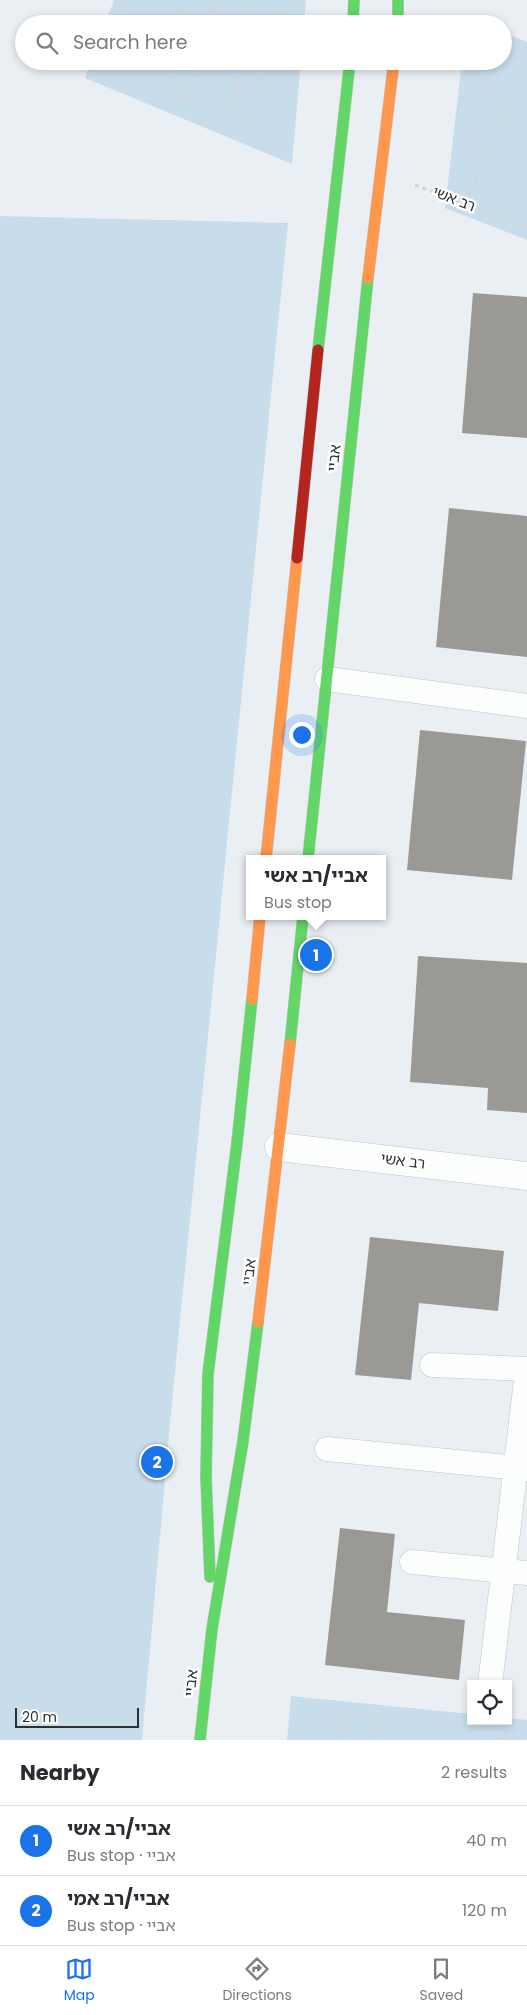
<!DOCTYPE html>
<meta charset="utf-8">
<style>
:root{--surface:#fff;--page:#f7f7f7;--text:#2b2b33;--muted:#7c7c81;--line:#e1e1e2;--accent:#1a73e8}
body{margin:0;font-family:Poppins,"Noto Sans Hebrew",sans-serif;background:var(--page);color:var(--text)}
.controls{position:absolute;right:15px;bottom:15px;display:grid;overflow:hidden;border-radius:0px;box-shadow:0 2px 8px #0003}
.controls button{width:45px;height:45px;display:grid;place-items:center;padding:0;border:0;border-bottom:1px solid var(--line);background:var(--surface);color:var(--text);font:25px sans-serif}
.scale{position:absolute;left:15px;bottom:12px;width:124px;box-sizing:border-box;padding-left:5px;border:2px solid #2d3032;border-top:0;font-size:14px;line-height:18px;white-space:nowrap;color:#2d3032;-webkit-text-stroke:4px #fff;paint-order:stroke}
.you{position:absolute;left:301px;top:734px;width:18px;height:18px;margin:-12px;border:4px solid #fff;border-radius:50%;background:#1a73e8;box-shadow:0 0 0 8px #1a73e833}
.badge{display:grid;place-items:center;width:32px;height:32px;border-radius:50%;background:var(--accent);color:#fff;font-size:16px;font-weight:700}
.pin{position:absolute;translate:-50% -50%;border:2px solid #fff;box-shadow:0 1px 5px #0006}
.popup{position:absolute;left:246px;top:855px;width:140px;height:65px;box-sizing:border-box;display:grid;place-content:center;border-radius:0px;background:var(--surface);filter:drop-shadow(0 1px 4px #0005);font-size:16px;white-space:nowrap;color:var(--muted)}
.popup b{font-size:19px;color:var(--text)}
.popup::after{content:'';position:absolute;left:50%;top:100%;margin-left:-10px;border:10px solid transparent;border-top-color:var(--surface)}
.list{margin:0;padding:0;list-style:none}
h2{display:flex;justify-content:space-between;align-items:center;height:65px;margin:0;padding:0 20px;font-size:21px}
h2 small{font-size:16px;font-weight:400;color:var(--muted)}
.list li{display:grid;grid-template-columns:32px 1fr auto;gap:15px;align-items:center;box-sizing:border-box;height:70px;padding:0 20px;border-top:1px solid var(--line)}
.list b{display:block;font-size:19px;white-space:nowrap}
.list p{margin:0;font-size:16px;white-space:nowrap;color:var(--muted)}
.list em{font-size:16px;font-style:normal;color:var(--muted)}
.icon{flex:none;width:28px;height:28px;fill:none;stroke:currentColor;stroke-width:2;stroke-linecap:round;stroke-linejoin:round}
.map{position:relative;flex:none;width:527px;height:1740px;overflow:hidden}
.search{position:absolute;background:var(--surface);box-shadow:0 2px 8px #0003;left:15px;right:15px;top:15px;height:55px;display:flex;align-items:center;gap:12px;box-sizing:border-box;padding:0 18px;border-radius:28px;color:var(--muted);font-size:19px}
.sheet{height:205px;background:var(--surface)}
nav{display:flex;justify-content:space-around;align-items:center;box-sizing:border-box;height:70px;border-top:1px solid var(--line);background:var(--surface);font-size:14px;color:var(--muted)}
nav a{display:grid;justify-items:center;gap:2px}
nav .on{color:var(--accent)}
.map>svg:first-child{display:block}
.green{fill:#c8ddec}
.building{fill:#9a9995}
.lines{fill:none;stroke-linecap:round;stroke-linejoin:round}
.lane-casing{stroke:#c2c6c9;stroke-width:25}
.street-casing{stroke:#c2c6c9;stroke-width:29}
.fast-casing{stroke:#c2c6c9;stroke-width:12}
.slow-casing{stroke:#c2c6c9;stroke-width:12}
.jam-casing{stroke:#c2c6c9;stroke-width:12}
.path{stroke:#d3d5d6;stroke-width:3;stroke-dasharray:4 4;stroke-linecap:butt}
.lane{stroke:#fcfdfd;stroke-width:24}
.street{stroke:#fcfdfd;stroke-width:28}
.fast{stroke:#63d668;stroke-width:11}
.slow{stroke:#ff974d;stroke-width:11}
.jam{stroke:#b3261e;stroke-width:11}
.labels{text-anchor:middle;stroke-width:5;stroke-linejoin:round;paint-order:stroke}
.street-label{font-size:15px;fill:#2d3032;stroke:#fff}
</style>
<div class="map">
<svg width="527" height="1740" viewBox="0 0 527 1740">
<rect width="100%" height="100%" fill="#eaeff4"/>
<g class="green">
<path d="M114,0H306L304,24H105Z"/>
<path d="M503,32L527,42V240L445,208L462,61H503Z"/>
<path d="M91,61H301L292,164L85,78Z"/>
<path d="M0,216L288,223L170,1423L142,1740H0Z"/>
<path d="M291,1696L471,1714V1721H508V1718L527,1720V1740H287Z"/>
</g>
<g class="building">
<path d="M473,293L527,297V438L462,433Z"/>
<path d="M449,508L527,516V657L436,647Z"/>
<path d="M420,730L526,741L512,880L407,870Z"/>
<path d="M418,956L527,963V1113L487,1110L488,1088L410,1082Z"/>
<path d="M370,1237L504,1251L498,1311L419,1303L411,1380L355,1375Z"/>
<path d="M340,1528L395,1534L387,1612L465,1620L459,1680L325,1665Z"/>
</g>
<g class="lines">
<g class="lane-casing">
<g id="lane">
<path d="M327,679L527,706"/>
<path d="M432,1365L527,1369"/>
<path d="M327,1449L527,1469"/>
<path d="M412,1562L527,1573"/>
<path d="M490,1684L527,1372"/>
</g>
</g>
<g class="street-casing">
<path id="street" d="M279,1147L527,1176"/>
</g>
<g class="fast-casing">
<g id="fast">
<path d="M398,0V24"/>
<path d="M353,24L354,0"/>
<path d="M318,350L350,61"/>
<path d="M308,859L368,278"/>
<path d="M290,1044L303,916"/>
<path d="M210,1577L206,1477L208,1374L237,1143L252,999"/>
<path d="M200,1740L212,1629L243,1441L258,1322"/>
</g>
</g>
<g class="slow-casing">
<g id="slow">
<path d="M368,278L394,61"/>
<path d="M266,859L297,558"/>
<path d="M252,999L260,916"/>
<path d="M258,1322L290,1044"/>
</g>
</g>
<g class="jam-casing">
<path id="jam" d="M297,558L318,350"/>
</g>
<g class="path">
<path d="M116,24L126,0"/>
<path d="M180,24L183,0"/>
<path d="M210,24L218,0"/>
<path d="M246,24L249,0"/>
<path d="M284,24L292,0"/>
<path d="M176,61L171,94L185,100L198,61"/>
<path d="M241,61L233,120L248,124L270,61"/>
<path d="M100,62L101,61"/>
<path d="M415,185L527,227"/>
<path d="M466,204L527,58"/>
<path d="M342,1740L347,1712L378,1716L374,1740"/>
<path d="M496,1740L503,1737L518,1740"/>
</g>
<use href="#lane" class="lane"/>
<use href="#street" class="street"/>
<use href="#fast" class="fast"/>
<use href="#slow" class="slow"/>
<use href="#jam" class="jam"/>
</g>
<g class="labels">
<g class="street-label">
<text transform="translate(454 199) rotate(21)" y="5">רב אשי</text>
<text transform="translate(334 458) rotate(-84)" y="5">אביי</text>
<text transform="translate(403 1161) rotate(7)" y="5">רב אשי</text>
<text transform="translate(249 1272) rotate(-83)" y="5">אביי</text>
<text transform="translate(191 1683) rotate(-84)" y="5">אביי</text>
</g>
</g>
</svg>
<div class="controls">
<button><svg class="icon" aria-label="locate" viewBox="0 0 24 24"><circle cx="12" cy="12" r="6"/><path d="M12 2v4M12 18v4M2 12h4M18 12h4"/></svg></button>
</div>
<div class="scale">20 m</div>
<div class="you"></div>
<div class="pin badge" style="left:316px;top:955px">1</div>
<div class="popup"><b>אביי/רב אשי</b>Bus stop</div>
<div class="pin badge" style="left:157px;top:1462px">2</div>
<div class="search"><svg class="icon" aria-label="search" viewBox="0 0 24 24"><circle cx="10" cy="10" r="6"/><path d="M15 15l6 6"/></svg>Search here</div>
</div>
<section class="sheet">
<h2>Nearby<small>2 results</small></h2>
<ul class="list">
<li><span class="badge">1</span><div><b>אביי/רב אשי</b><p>Bus stop · אביי</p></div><em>40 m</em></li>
<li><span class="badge">2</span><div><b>אביי/רב אמי</b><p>Bus stop · אביי</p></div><em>120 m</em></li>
</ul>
</section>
<nav>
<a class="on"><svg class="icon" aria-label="map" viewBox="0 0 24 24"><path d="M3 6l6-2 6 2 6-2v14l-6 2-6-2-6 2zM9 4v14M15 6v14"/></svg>Map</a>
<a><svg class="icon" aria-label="directions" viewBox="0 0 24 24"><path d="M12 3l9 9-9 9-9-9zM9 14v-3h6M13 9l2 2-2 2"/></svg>Directions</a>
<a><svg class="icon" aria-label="saved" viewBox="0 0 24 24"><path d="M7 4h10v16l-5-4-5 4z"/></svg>Saved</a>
</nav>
